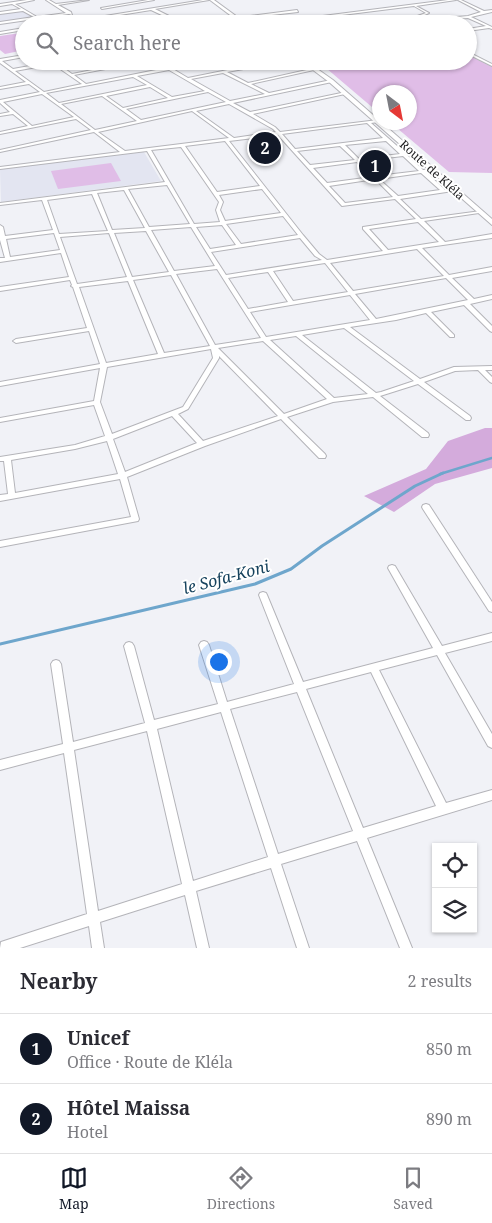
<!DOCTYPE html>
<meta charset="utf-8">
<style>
:root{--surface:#fff;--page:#f7f7f7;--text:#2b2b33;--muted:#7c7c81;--line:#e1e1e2;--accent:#111827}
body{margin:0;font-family:"Noto Serif",serif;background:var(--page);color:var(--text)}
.controls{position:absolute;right:15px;bottom:15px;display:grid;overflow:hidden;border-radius:0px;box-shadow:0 1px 4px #0004}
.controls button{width:45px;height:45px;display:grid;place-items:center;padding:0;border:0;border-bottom:1px solid var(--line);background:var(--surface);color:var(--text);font:25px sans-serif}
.compass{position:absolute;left:372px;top:85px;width:45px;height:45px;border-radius:50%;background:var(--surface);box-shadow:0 1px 4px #0004;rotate:148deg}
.you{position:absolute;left:218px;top:661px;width:18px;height:18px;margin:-12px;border:4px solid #fff;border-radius:50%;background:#1a73e8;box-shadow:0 0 0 8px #1a73e833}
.badge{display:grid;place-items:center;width:32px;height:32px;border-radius:50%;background:var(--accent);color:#fff;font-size:16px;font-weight:700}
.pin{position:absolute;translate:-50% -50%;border:2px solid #fff;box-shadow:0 1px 5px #0006}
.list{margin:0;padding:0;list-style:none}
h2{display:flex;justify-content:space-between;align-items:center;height:65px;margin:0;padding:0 20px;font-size:21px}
h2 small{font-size:16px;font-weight:400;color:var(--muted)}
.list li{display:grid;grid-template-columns:32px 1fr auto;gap:15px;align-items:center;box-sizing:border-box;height:70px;padding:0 20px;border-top:1px solid var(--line)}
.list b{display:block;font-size:19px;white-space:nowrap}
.list p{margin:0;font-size:16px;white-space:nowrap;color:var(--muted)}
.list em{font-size:16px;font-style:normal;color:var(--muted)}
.icon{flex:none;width:28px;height:28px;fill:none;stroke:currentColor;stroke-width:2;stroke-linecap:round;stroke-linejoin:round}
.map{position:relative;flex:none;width:492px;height:948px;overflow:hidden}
.search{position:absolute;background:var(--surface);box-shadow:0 1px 4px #0004;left:15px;right:15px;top:15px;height:55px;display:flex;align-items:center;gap:12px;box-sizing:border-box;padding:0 18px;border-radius:28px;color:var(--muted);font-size:19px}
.sheet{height:205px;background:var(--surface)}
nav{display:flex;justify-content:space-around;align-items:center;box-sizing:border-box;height:70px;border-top:1px solid var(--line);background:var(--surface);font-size:14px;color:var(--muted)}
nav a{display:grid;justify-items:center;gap:2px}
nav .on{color:var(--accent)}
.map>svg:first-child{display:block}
.built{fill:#e3e5f1}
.green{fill:#e0bde7}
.forest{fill:#d4abdc}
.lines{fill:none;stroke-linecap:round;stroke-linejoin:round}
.stream-far1{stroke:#6ea6cc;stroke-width:2.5}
.stream{stroke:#6ea6cc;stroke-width:3}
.minor-casing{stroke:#b4b4b9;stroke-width:2}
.major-casing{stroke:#b4b4b9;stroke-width:2}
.minor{fill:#fff;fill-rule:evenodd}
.major{fill:#fff;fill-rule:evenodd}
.labels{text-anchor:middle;stroke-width:4;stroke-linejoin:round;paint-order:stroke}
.far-street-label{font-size:12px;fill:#252527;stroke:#fff}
.water-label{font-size:16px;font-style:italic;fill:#16425d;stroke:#fff}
</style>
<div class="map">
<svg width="492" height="948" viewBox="0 0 492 948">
<rect width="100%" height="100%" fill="#f1f2f7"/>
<g class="built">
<path d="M23,11L35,17L0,22V14Z"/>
<path d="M144,152L161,181L1,202L0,169Z"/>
</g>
<g class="green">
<path d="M20,33L24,36V50L5,54L0,50V36Z"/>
<path d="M468,55L492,67V173L449,172L391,123L410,122V92H380L379,113L326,68L359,61H468Z"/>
<path d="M111,163L121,181L58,189L51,171Z"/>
</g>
<path class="forest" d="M485,428H492V468L435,484L394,512L364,496L426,469L448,441Z"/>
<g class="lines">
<path class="stream-far1" d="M440,474L492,458"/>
<path class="stream" d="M0,644L255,584L291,569L322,546L415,486L443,473"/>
<g class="minor-casing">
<g id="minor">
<path d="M27,0H34L15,4L37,17L66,13L46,0H49L56,4L89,0L58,5L71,12L72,15L69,14L0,24V22L34,17L23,11L0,14V12L21,9L12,4L0,6V4Z"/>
<path d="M148,0H154L102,9L101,8Z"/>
<path d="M203,0H209L155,9L185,24H181L151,10L64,24H56Z"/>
<path d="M448,0H456L416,6L429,13L411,21L468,16L481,12L458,0H461L484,11L492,10V12L471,17L492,27V29L489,28L468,31V29L486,26L468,18L392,24L403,21L426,13L414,6L270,24H260Z"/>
<path d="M297,10L298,12L236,19L234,18Z"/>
<path d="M239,19L240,21L223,24H215Z"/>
<path d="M24,28V30L0,34V32Z"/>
<path d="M468,52L492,64V66L468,54Z"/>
<path d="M24,55V57L2,61L13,69L57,61H67L57,63L72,74L138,61H147L74,75L86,84L166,68L154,61H159L170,68L204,61H213L173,69L188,78L257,64L258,61H262L260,66L227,72L248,83L347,61H355L251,84L269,93L331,80L332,82L233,103L250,112L346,92L345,94L253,114L275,127L280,132L378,120V122L371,123L405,153L416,152V154L407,155L423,170L434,169V171L426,172L445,190L453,189L455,190L453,191L400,199L421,219L481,211V212L479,213L424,221L445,242L492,234V238L422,248L449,275L492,267V271L452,278L474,299L492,295V299L470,304L492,326V332L490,331L464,305L431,312L454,335V337H450L426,313L396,320L350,327L420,379L454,367L492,366V370H485L492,377V383L490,382L478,370L455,371L424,382L470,416L471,418L470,420H466L418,384L380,396L428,433L429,435L428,437H422L373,397L333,402L287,417L325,454L326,456L325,458H319L281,419L205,446L127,477L139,519L138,521L0,547V541L131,517L120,479L0,501V495L8,494L4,461H0V457L75,445L105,436L94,405L0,422V418L94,401L100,368L0,386V382L100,364L89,331L16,343L13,341L16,339L87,328L73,287L71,286L72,285L70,280L0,291V287L69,277L61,253L0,262V258H5L0,240V225L3,227L5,236L53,230L42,200L0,205V203L165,182L147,151L0,169V167L120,152L94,132L0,152V150L91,130L76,119L0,134V132L28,126L13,114L0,116V114L10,112L0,103V100L40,92L29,84L0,89V87L26,82L0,63V59ZM53,64L82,84L44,92L15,71ZM169,70L205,91L172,97L137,76ZM223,73L265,94L230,101L191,79ZM133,77L147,85L59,103L46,93ZM150,87L168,98L123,108L106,96ZM208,92L226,102L141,120L126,109ZM42,94L74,117L32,126L3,102ZM102,96L137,121L95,130L61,104ZM229,104L273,129L276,132L234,138L196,111ZM192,111L229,138L125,151L98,132ZM367,123L383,138L295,149L282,134ZM278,135L342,206L395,199L416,219L363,227V229L383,251L327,260L319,254L303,235L229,141ZM225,141L260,186L217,192L185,146ZM386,141L400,154L359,159L345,145ZM340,146L355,160L310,165L297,151ZM181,147L219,202L216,210L220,222L194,224L151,150ZM403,156L419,171L377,176L361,161ZM357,162L372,177L327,183L313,168ZM421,173L440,190L398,196L379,179ZM375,179L393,197L345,203L329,186ZM167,185L190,224L149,227L128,189ZM262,189L281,213L225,221L220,210L223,202L219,195ZM124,190L145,228L112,230L97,193ZM92,194L108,231L59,234L47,200ZM283,216L298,235L241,244L226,224ZM418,222L439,242L388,250L369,229ZM222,225L236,245L210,249L196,227ZM191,227L215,266L174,271L151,230ZM146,231L169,272L132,277L114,233ZM54,233L60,250L10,257L6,239ZM109,233L127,277L77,284L60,237ZM300,238L315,256L322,260L226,275L211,252ZM417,249L444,276L353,291L330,263ZM325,263L348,292L293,301L273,271ZM217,269L261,338L215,345L176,274ZM268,272L288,302L248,309L228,278ZM171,275L210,346L164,353L133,280ZM446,278L468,300L376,319L355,294ZM128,281L158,354L106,363L79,287ZM350,295L370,320L266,337L250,312ZM344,328L414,381L381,392L376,393L302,335ZM296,336L368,394L334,398L270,340ZM263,341L327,399L284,414L218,348ZM211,349L213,358L183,407L112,434L100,402L107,367ZM219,356L278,416L203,441L178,414L188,409L219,358ZM172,416L197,443L125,472L113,439ZM107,441L118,474L15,493L11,460L75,449Z"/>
<path d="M426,504L429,505L492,602V612L489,611L423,509L422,507L423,505Z"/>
<path d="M392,565L395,566L442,646L492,633V641L445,653L492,734V748L488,746L437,655L379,670L446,803L492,790V800L367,838L412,948H400L357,841L281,864L309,948H297L271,868L196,891L209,948H197L185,895L100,922L104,948H92L89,926L20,948H0L1,942L87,914L64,753L0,770V760L63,744L51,664L53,661L56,660L59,661L61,664L73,742L145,723L124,646L126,643L129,642L132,643L134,646L154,720L218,704L199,645L201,642L204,641L207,642L209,645L227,702L294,684L259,595L260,593L263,592L266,593L267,595L303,682L433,648L388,568L389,566ZM371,672L436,806L363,828L306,689ZM297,692L353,831L278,854L230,709ZM221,712L268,857L193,881L157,729ZM147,731L182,884L98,911L74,750Z"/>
</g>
</g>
<g class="major-casing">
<g id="major">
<path d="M210,0H214L247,24H242Z"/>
<path d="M301,61H306L333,80L492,219V225L329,82Z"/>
</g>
</g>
<use href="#minor" class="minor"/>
<use href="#major" class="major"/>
</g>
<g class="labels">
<g class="far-street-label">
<text transform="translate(432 170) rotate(42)" y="4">Route de Kléla</text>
</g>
<g class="water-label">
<text transform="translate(226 577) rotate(-15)" y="6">le Sofa-Koni</text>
</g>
</g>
</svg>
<div class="controls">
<button><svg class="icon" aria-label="locate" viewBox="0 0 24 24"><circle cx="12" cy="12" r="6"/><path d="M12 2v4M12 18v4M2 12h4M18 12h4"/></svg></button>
<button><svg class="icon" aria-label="layers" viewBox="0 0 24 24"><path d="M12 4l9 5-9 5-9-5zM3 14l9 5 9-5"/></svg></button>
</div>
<svg class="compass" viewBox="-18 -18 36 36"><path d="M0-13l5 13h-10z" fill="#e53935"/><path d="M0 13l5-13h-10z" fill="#7c7c81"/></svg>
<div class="you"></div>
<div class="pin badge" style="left:375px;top:166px">1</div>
<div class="pin badge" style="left:265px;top:148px">2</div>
<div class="search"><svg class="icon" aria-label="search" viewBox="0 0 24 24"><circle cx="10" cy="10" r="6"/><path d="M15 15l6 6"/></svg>Search here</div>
</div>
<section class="sheet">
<h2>Nearby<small>2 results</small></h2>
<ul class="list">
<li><span class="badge">1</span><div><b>Unicef</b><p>Office · Route de Kléla</p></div><em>850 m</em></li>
<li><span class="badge">2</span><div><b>Hôtel Maissa</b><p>Hotel</p></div><em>890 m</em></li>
</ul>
</section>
<nav>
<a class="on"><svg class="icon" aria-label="map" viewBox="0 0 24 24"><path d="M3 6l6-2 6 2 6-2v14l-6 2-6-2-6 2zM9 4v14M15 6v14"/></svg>Map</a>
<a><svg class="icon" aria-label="directions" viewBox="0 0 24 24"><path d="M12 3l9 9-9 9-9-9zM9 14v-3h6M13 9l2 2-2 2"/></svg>Directions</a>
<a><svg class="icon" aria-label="saved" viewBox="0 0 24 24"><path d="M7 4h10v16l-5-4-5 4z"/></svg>Saved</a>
</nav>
